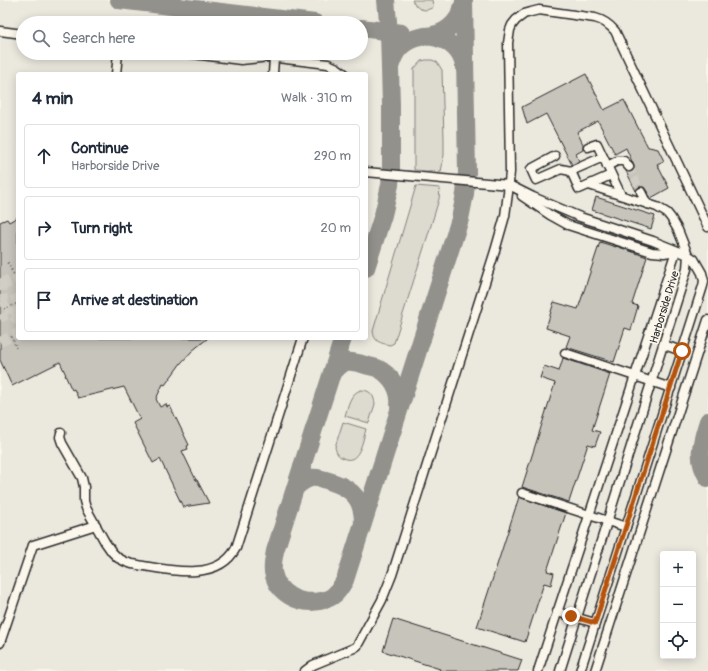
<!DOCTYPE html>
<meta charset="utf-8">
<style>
:root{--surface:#fff;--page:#f2f2f3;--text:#1f2937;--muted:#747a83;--line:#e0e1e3}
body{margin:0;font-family:Pangolin,sans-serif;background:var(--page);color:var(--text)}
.controls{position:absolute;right:12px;bottom:12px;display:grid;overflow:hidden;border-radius:4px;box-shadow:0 2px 10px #0003}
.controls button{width:36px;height:36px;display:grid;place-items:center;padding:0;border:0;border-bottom:1px solid var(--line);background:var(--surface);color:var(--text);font:20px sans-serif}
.stop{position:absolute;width:12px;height:12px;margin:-9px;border:3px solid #b45309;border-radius:50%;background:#fff}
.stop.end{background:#b45309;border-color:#fff;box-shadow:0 1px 4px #0008}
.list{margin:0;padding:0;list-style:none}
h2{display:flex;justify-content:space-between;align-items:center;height:52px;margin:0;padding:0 16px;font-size:17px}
h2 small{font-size:13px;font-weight:400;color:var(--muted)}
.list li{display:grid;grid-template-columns:26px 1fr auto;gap:12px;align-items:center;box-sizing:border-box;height:64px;margin:0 8px 8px;padding:0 8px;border:1px solid var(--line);border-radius:4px}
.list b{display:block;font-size:15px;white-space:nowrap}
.list p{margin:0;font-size:13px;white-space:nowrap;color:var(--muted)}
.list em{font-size:13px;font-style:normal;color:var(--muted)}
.icon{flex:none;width:22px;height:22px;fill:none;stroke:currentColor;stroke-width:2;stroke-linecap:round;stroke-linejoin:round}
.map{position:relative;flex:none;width:708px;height:671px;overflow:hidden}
.search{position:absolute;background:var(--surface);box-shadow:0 2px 10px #0003;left:16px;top:16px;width:352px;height:44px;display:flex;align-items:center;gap:10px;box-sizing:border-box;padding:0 14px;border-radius:22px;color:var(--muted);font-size:15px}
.panel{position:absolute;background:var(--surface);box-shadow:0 2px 10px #0003;left:16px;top:72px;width:352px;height:268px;border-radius:4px}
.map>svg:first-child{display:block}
.built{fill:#ebe8de;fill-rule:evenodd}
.green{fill:#dddad0;stroke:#84827e}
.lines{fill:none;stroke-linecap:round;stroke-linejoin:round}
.taxiway{stroke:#93918c;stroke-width:18}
.building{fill:#c7c4bc;stroke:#2b2b2b}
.minor-tunnel{stroke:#d1cec5;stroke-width:8;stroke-dasharray:8 4;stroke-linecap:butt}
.major-tunnel{stroke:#d1cec5;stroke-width:10;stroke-dasharray:10 5;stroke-linecap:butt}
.minor-casing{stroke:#2b2b2b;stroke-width:11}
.path{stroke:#2b2b2b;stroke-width:1;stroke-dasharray:1 3;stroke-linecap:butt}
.minor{stroke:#fbf7ec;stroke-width:8}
.path-bridge{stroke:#2b2b2b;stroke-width:1;stroke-dasharray:1 3;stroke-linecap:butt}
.route{stroke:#b45309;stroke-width:5}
.labels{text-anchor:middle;stroke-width:3.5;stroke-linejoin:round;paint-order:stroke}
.street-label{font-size:11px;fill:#2b2b2b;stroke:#fbf7ec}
</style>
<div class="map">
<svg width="708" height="671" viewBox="0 0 708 671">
<rect width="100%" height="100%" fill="#fbf7ec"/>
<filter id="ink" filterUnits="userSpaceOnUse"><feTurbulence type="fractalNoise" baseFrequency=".025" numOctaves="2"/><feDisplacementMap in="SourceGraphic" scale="8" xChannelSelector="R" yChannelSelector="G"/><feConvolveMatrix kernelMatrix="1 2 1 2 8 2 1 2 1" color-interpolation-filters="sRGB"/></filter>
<g filter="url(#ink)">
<path class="built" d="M0,0H708V671H0ZM23,23H361V53H23ZM18,74H366V338H18ZM663,554H693V656H663Z"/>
<g class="green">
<path d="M412,0H432L433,7C425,13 416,9 412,0Z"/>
<path d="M426,60H432L437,62L442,70L444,139V155L441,172L414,170V69L421,61Z"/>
<path d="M416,186L440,188L439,199L433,219L394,343L390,345C380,343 374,342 373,331Z"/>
<path d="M361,390C370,390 374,395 375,404L369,423L345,416C348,406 350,393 361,390Z"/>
<path d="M343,422L366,429C363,439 359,468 341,457C337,455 336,451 335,447Z"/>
</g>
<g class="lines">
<g class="taxiway">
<path d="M119,0L315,23"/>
<path d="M361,28L401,33"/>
<path d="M424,36C444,36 459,23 463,5"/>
<path d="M390,67C392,61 394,55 398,50C417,26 459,36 464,66"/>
<path d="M366,268L383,215L390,185L391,170V105L389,32L386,0"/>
<path d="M343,338L275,551C274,557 272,565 273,572C277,594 299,605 320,601C325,600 331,598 334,595C339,591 342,585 345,580L460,219L465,194L467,173L464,0"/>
<path d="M332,374C336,370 340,364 346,362C352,361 359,363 365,365C369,366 373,367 377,368C392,375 401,391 399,407"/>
<path d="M708,421C702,441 695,458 708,478"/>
<path d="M295,488C309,475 315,476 332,482C353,489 363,500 363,523"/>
</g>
</g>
<g class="building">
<path d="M586,74L604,110L624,100L648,147H649L658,149L664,161L657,164L669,188L651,198L646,190L644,187H639L637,189L636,191L626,171L630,172L632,171L634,169V166L626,148L615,154L598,121L577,132L583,144V150L576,154L579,161L572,165L546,114L527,124L522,107Z"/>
<path d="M596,197L655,216L651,229L592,210Z"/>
<path d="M18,217V338H208L192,351L181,363L165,385L163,384L156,399L160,407L166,404L167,407L170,406L189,445L187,446L188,449L182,451L196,480H197L209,503L183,507L160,459L153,463L133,423L140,419L124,387L78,398L74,389L72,390L70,386L65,375H66L60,362L12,386L0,360V222L7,219L9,222Z"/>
<path d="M600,242L616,247V246L647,257L632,304L638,306L631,330L625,328L614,362L566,347L570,336L546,328L554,302L578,309Z"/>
<path d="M563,358L610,374L592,430L600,432L595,446L588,444L569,502L522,487L555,383L540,378L544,366L559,371Z"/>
<path d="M519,497L566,513L547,571L554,573L551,585L544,583L525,642L477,627Z"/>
<path d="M393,619L522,660L518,671H439L440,669L383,651Z"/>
</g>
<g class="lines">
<g class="minor-tunnel">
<path d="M629,167L641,192"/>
<path d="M1,283C4,290 3,296 5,303C7,311 12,316 18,322"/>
<path d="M3,287L18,279"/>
<path d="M1,306L18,297"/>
<path d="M0,319L18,310"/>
</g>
<g class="major-tunnel">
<path d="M0,284L18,275"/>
<path d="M0,342L18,333"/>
</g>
<g class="minor-casing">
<g id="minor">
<path d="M0,31L23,34"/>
<path d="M185,53L241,60L269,57L328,64L337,68L345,74"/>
<path d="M116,74L118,53"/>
<path d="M273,74L274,58"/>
<path d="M588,147L597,144L621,195"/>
<path d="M555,156L531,169L536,180L561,169L571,171L603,157"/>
<path d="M607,166L617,161H624L629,167"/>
<path d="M571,171L579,189L611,175"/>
<path d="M366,172L509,185L533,197L580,217L653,241L688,255L694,259L702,273L704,281L703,286L580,671"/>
<path d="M641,192L647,204"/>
<path d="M522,196L550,215L568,225L652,252L664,253L676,251"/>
<path d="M664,345L682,351"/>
<path d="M565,353L671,388"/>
<path d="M61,433L60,437L62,443L82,478L84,487V501L86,508L105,542L112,552L118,558L126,562L132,564C164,569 217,584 236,548L303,338"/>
<path d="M522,493L626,527"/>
<path d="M557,612L595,623"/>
<path d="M0,643L33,545L96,525"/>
<path d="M305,671L313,665L354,648L357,646L382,600L392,575L495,251L505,216L508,193L510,172L508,43L510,30L512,25L516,20L524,14L531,12L539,10L595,18C603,20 609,24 615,31L708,227"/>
<path d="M538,671L676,251"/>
<path d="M560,671L687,269L688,255L678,230L671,218L667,213L657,207L589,185"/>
<path d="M595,671L708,320"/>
</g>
</g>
<g class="path">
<path d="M7,263L14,276"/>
<path d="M4,309L18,303"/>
<path d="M12,337L17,347"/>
</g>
<use href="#minor" class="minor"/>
<g class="path-bridge">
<path d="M8,262L15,276"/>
<path d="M11,336L16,348"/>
</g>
</g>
</g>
<g class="lines" filter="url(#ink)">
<path class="route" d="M571,616L595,623L682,351"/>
</g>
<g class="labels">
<g class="street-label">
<text transform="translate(664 307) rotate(-73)" y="4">Harborside Drive</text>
</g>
</g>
</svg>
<div class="controls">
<button>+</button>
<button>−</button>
<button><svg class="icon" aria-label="locate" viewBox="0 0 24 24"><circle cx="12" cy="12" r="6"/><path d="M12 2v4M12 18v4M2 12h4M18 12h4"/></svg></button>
</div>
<div class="stop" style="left:682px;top:351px"></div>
<div class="stop end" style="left:571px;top:616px"></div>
<div class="search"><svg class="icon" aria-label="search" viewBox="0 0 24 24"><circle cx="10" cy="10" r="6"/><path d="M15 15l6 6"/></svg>Search here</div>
<section class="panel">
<h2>4 min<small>Walk · 310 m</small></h2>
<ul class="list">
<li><svg class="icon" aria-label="ahead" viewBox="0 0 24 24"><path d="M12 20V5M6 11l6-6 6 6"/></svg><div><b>Continue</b><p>Harborside Drive</p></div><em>290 m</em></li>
<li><svg class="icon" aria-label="right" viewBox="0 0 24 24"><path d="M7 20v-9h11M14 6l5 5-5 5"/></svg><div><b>Turn right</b></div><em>20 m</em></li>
<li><svg class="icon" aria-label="arrive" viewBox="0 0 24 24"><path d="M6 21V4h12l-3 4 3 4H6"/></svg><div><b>Arrive at destination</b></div></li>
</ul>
</section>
</div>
